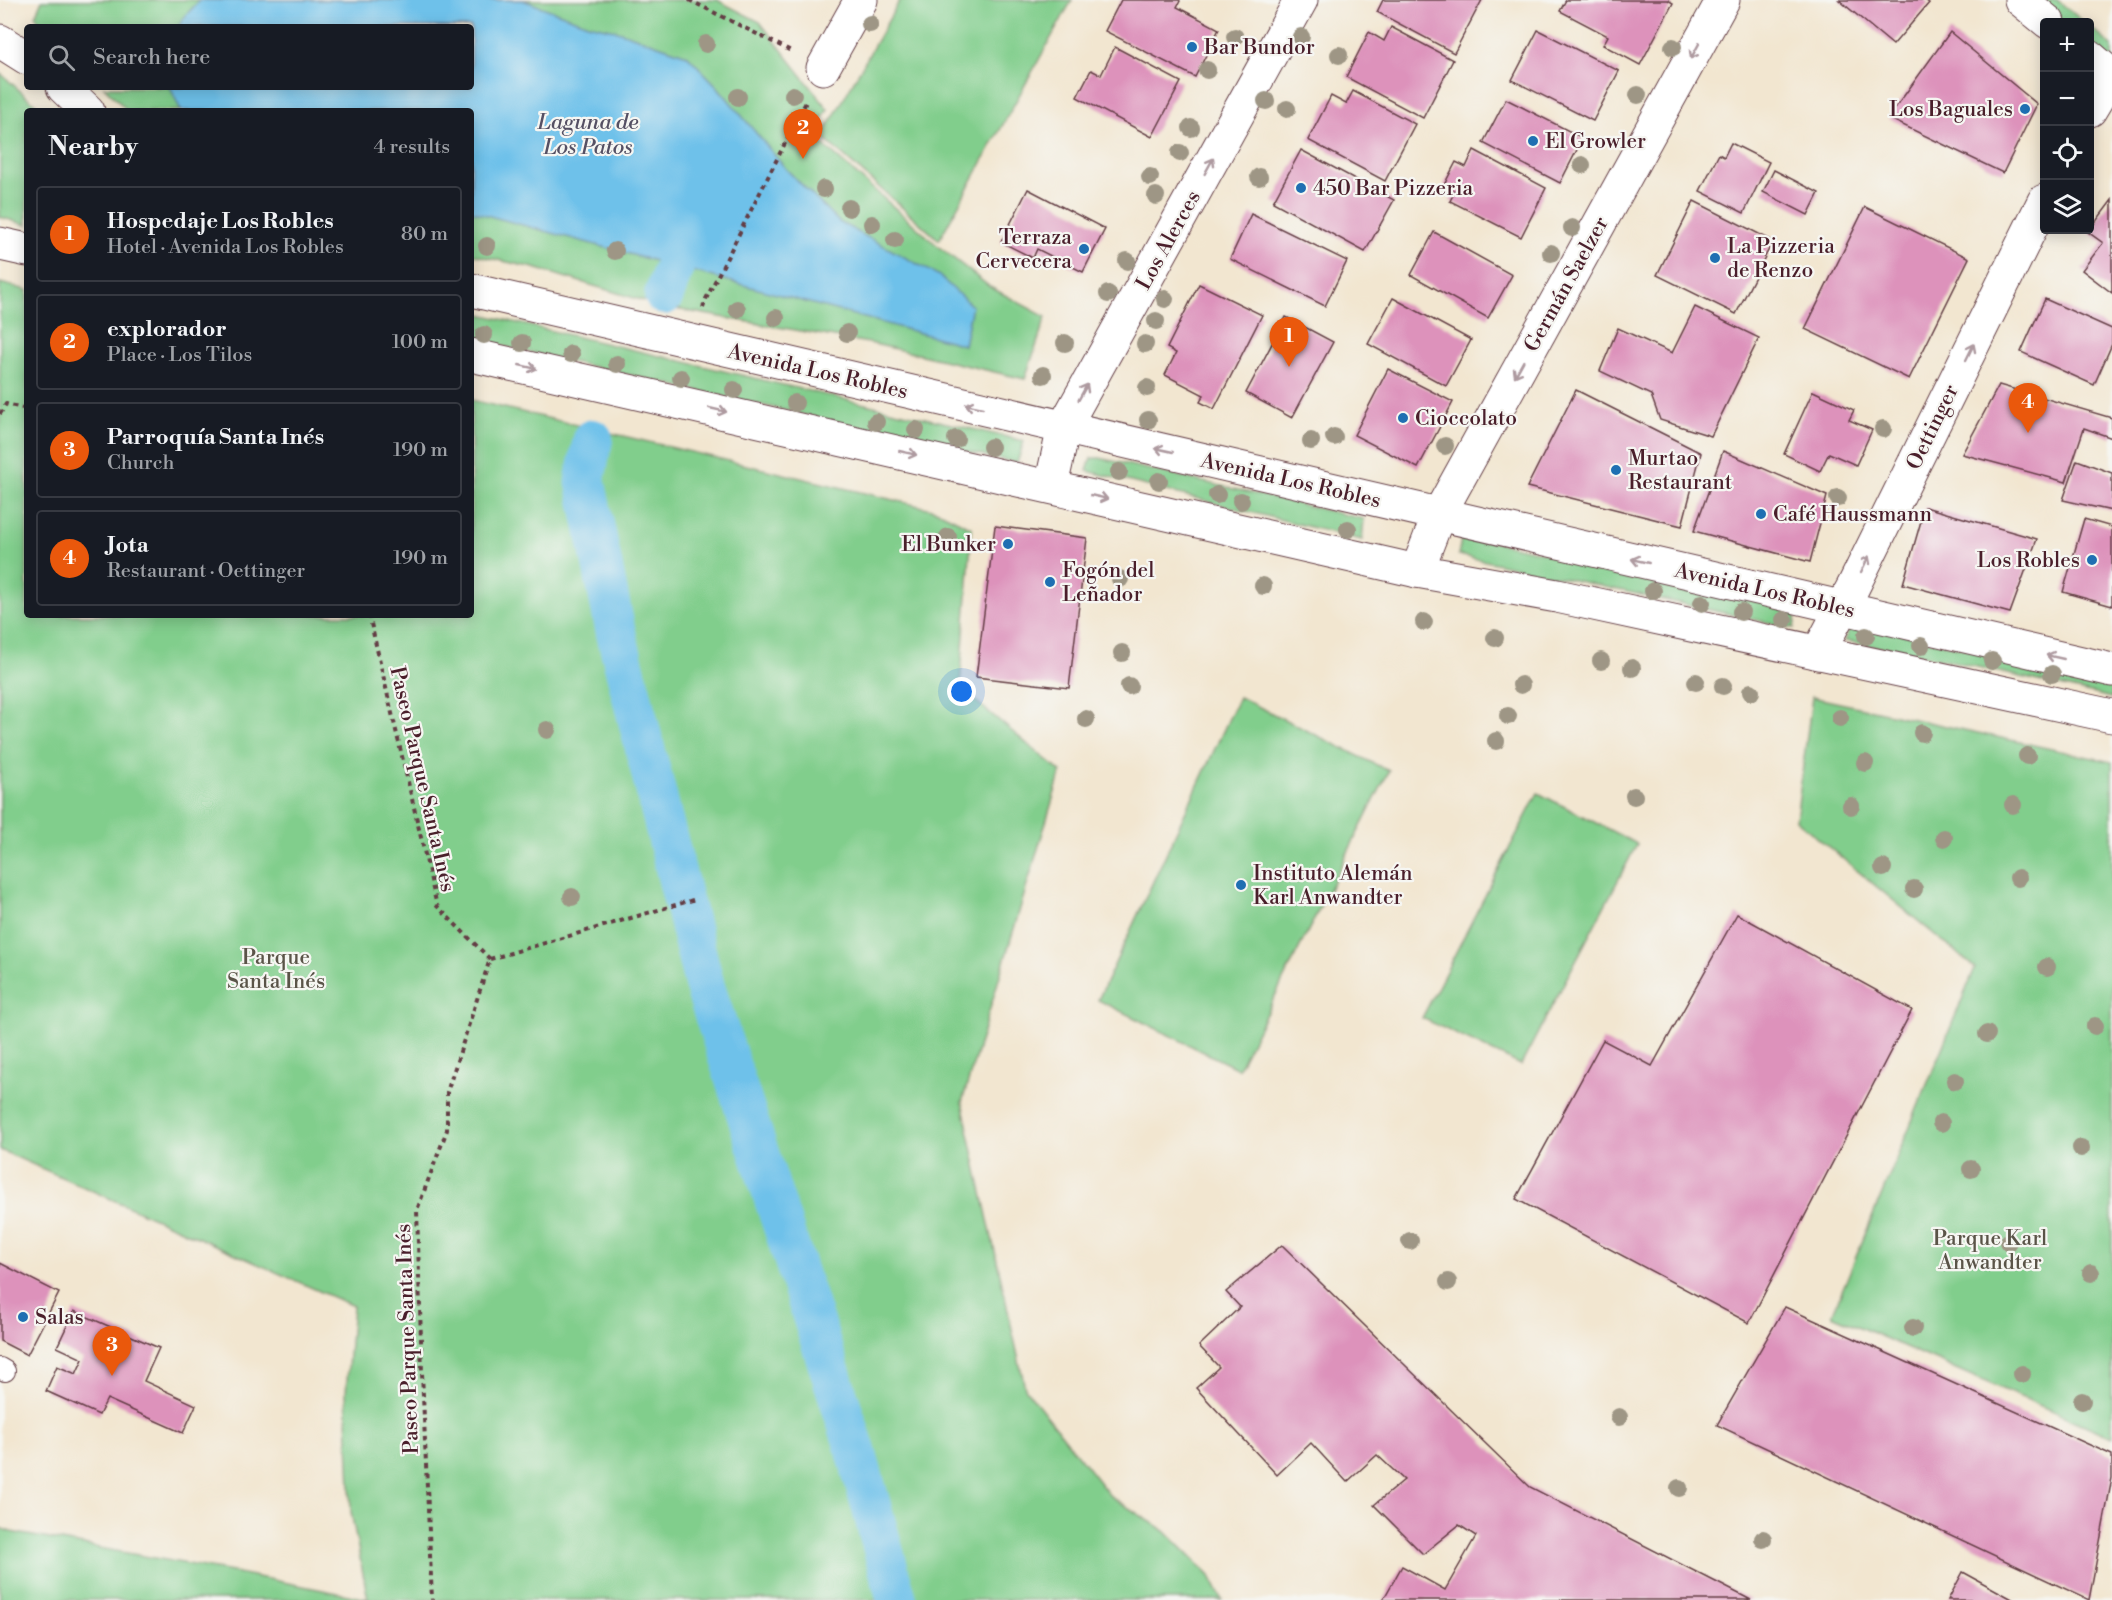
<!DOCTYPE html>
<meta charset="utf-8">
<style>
:root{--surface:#171b24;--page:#20242c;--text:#f1f3f6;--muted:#9ea1a6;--line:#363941;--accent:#ea580c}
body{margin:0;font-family:"Libre Bodoni",serif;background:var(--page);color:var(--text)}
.controls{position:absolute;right:18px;top:18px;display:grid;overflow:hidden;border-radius:6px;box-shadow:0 3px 15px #0003}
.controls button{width:54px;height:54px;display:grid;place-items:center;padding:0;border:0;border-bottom:2px solid var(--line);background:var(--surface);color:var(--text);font:30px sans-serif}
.you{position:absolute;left:962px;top:692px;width:21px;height:21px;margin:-15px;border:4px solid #fff;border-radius:50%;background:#1a73e8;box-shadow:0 0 0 9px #1a73e833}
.badge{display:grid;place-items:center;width:39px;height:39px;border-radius:50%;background:var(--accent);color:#fff;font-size:20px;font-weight:700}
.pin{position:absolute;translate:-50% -50px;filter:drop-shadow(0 2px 3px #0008)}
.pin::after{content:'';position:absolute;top:32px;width:21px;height:18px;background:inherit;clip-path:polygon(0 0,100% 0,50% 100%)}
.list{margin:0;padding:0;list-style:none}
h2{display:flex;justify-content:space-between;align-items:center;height:78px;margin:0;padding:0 24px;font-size:26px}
h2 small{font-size:20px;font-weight:400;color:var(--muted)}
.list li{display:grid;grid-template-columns:39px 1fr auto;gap:18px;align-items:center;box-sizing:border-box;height:96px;margin:0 12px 12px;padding:0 12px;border:2px solid var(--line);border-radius:6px}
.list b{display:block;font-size:22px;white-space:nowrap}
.list p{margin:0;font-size:20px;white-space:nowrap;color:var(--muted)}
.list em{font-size:20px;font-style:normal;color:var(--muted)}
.icon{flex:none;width:33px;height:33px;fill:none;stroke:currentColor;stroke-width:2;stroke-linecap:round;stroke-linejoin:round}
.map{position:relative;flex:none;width:2112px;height:1600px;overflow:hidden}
.search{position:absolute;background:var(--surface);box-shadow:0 3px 15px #0003;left:24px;top:24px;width:450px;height:66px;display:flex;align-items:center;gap:15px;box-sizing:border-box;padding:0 21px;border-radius:6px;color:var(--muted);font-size:22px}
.panel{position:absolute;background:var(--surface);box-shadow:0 3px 15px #0003;left:24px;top:108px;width:450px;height:510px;border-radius:6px}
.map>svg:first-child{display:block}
.green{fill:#81ce8c;stroke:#66765c;stroke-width:1.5}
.water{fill:#6ec1ea;stroke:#5c708a;stroke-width:1.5}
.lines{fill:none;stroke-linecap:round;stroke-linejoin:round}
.canal{stroke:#6ec1ea;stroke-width:40}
.building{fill:#dd92bb}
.service-casing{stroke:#633d44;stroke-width:22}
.minor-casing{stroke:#633d44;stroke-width:35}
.tertiary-casing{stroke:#633d44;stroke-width:35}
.primary-casing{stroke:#633d44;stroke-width:35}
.path{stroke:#633d44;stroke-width:4;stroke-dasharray:4.5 4.5;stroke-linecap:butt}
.service{stroke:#fff;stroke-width:20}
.minor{stroke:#fff;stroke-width:33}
.tertiary{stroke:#fff;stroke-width:33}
.primary{stroke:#fff;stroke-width:33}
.tree{fill:#9e9685}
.oneway{stroke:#ae9aa0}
.poi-dot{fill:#1f6fb2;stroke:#f6f6f2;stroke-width:2}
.labels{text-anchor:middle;stroke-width:4.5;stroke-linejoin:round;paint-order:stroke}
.poi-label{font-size:21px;fill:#4a1f2b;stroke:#f6f6f2;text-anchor:start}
.street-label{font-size:21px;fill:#4a1f2b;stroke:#f6f6f2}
.park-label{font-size:21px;fill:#5a5448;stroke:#f6f6f2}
.water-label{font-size:22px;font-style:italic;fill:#555064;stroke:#f6f6f2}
</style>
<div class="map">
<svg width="2112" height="1600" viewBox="0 0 2112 1600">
<rect width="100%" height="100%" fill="#f6f6f2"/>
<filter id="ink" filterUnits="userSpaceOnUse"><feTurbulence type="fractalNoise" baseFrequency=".0167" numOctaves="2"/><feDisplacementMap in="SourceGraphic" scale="12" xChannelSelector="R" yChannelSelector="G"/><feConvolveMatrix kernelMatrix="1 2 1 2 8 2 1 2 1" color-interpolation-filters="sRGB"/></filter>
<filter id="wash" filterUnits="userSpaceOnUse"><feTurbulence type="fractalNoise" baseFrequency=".008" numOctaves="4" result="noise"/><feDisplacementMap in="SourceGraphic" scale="24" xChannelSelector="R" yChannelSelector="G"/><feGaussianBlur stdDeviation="1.35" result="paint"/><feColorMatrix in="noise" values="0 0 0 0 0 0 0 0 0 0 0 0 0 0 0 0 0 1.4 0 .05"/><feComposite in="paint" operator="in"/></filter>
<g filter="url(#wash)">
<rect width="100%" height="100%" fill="#f2e6d0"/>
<g class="green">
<path d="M42,0H717L760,22L828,109L812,135L938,246L990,287L1046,317L1025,379L874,344L664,307L534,268L471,254V111H128L104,87H471V27H44L35,16Z"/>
<path d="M900,0H1072L939,240L822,137Z"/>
<path d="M2036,0H2057L2084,22H2063Z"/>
<path d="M2090,27L2112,46V63L2090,44Z"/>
<path d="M0,73L43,111H27V225L0,217Z"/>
<path d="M0,283L27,290V615H471V400L936,510L972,528L960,688L1061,772L962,1102L1025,1388L1110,1496L1165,1531L1210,1576L1222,1600H0V1528L11,1532L243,1574L368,1599L351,1512L346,1393L353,1306L0,1150Z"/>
<path d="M471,312L1024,441L1017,463L471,339Z"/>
<path d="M1091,458H1100L1364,519L1362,540L1087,471Z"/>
<path d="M1462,535L1797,608L1794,628L1458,555Z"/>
<path d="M1851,622L2112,683V698L1943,659L1845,641Z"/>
<path d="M1239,697L1389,771L1238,1069L1098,1000Z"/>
<path d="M1812,697L2112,762V1437L1832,1315L1975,968L1796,820Z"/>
<path d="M1538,793L1637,844L1521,1065L1422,1018Z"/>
</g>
<path class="water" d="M200,0H523L588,24L615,30L687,55L717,86L787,170L839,222L938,275L972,306L964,345L471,211V111H181L170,87H471V27H178L185,16Z"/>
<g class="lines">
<g class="canal">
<path d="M664,295L675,264"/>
<path d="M593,439L585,479L616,633L705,987L856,1451L897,1600"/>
</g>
</g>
<g id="blocks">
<g class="building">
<path d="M1121,0H1179L1180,1L1177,7L1219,29L1195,77L1105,31Z"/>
<path d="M1383,0H1482L1454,53L1377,12Z"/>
<path d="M1566,0H1668L1673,3L1640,65L1603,45L1608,36L1560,11Z"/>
<path d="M1839,0H1925L1929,3L1893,45Z"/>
<path d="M1391,27L1453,60L1423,118L1346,77L1369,32L1384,41Z"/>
<path d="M1538,30L1619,71L1593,121L1512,80Z"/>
<path d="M1950,32L2037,104L2003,173L1888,118Z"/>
<path d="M1115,47L1181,82L1152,137L1077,97L1091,70L1101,75Z"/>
<path d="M1353,91L1415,124L1385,181L1308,140L1331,96L1346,104Z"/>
<path d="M1506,99L1583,138L1560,183L1483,143Z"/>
<path d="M1731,143L1769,162L1744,213L1700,191L1719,154L1724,157Z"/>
<path d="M1301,150L1394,200L1365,252L1273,202Z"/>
<path d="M1474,150L1546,188L1521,237L1450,201L1455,191L1444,185L1456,162L1466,167Z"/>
<path d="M1774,170L1819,193L1808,215L1763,192Z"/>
<path d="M1028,189L1105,229L1083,272L1037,249L1033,258L1001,242Z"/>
<path d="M2112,200V293L2082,270L2103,243L2088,232Z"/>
<path d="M1694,201L1773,241L1736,314L1657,275Z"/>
<path d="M1865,207L1969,258L1909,379L1805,329Z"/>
<path d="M1251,214L1347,261L1325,306L1230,259Z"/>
<path d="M1434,232L1512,275L1488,318L1411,275Z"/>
<path d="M1199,284L1262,315L1214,409L1200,402L1204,395L1165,375L1176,353L1167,348Z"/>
<path d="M1393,298L1471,340L1446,386L1368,344Z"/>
<path d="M2045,299L2112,329V344L2094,385L2021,352Z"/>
<path d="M1695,307L1759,338L1711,436L1660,420L1651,395L1600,371L1618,328L1672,353Z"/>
<path d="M1286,317L1333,342L1292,418L1246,393Z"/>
<path d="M1388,369L1453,402L1418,468L1354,435Z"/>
<path d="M1999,385L2112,418V438L2084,428L2066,482L1962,454Z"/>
<path d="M1576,390L1701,453L1682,526L1527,487Z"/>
<path d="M1813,391L1854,410L1849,420L1872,430L1856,465L1829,453L1820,471L1784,454Z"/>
<path d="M1723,451L1827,496L1810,562L1694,531Z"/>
<path d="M2077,460L2112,473V511L2063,500Z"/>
<path d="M1925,507L2037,539L2010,613L1903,584Z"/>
<path d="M2084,519L2112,527V606L2063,592Z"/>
<path d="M995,526L1087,538L1069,688L976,677Z"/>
<path d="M1737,914L1912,1010L1749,1323L1516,1199L1603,1040L1652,1066Z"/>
<path d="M1282,1245L1530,1487L1751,1600H1383L1402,1566L1445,1590L1476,1536L1459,1525L1423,1554L1374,1505L1404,1480L1377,1455L1347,1482L1311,1443L1277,1475L1196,1388L1219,1367L1199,1346L1240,1307L1226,1292Z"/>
<path d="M0,1263L59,1293L27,1355L0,1341Z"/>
<path d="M1785,1307L2112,1455V1478L2089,1600L1717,1425Z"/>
<path d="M74,1311L159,1348L144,1381L196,1405L183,1433L107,1399L99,1415L46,1391L57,1366L76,1374L83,1359L57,1347Z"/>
<path d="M1963,1572L2014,1600H1948Z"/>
</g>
</g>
</g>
<g filter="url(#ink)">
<use href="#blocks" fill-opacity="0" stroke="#633d44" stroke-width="1.5"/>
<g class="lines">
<g class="service-casing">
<path id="service" d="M0,1368L5,1371"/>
</g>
<g class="minor-casing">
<g id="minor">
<path d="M823,68L861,0"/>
<path d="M2090,110L2111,75"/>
<path d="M1051,486L1064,427L1301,0"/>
<path d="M1417,571L1439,514L1723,0"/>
<path d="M1818,653L1853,587L2044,201"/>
</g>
</g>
<g class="tertiary-casing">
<g id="tertiary">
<path d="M2021,0L2048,22"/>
<path d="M2090,57L2112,76"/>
</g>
</g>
<g class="primary-casing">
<g id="primary">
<path d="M0,41L27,58"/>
<path d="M63,87L88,111"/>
<path d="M0,244L27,250"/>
<path d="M471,290L2112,670"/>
<path d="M471,355L1417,571L1557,596L2112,716"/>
</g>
</g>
<g class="path">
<path d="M689,0L793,52"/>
<path d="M703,308L706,299L807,100"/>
<path d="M0,414L6,404L27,409"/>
<path d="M369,615L437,906L490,959L447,1092V1130L417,1210L422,1373L432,1600"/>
<path d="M490,959L696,899"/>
</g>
<use href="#service" class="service"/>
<use href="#minor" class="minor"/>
<use href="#tertiary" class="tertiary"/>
<use href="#primary" class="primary"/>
</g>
<g class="tree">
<circle cx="870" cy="24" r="9"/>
<circle cx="1235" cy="37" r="9"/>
<circle cx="1301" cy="37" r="9"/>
<circle cx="706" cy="44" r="9"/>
<circle cx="1673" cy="47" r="9"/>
<circle cx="1339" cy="55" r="9"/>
<circle cx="1207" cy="70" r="9"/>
<circle cx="793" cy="95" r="9"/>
<circle cx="1638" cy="95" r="9"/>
<circle cx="738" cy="97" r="9"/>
<circle cx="1266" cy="101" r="9"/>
<circle cx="1287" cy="109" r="9"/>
<circle cx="1191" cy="128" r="9"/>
<circle cx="1180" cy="153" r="9"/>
<circle cx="1582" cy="165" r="9"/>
<circle cx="1150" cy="177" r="9"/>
<circle cx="1259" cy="177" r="9"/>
<circle cx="824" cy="189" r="9"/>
<circle cx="1156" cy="196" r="9"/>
<circle cx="849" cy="208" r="9"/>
<circle cx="872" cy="224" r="9"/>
<circle cx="1572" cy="228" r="9"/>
<circle cx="895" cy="240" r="9"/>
<circle cx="487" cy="246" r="9"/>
<circle cx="615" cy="251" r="9"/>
<circle cx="1551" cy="253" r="9"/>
<circle cx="1127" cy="261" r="9"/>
<circle cx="1108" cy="294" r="9"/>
<circle cx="1165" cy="299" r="9"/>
<circle cx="737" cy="309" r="9"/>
<circle cx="776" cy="318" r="9"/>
<circle cx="1156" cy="321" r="9"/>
<circle cx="847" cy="333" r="9"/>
<circle cx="484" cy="335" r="9"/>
<circle cx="522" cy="343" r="9"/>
<circle cx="1065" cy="343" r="9"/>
<circle cx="1145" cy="344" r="9"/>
<circle cx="571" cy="354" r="9"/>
<circle cx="617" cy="364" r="9"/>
<circle cx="1043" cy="375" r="9"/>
<circle cx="681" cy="378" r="9"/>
<circle cx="1147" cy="388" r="9"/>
<circle cx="734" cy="390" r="9"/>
<circle cx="795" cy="403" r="9"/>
<circle cx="1148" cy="420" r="9"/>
<circle cx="876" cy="422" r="9"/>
<circle cx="1883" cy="429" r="9"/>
<circle cx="916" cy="430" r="9"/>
<circle cx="1334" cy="437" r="9"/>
<circle cx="956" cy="439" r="9"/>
<circle cx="1311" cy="441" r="9"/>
<circle cx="1445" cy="446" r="9"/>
<circle cx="991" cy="447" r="9"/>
<circle cx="1119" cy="472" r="9"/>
<circle cx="1159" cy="481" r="9"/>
<circle cx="1217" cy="495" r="9"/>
<circle cx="1838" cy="498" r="9"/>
<circle cx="1241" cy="501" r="9"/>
<circle cx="1348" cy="529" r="9"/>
<circle cx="948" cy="537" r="9"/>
<circle cx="1120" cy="579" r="9"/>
<circle cx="1263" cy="586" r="9"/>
<circle cx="1653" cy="591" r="9"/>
<circle cx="1702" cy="603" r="9"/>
<circle cx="1741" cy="612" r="9"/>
<circle cx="1784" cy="620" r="9"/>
<circle cx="1424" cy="622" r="9"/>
<circle cx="1866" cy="636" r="9"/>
<circle cx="1495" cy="638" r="9"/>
<circle cx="1921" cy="646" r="9"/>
<circle cx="1122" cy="653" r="9"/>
<circle cx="1601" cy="661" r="9"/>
<circle cx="1992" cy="661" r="9"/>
<circle cx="1632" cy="668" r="9"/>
<circle cx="2052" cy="674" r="9"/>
<circle cx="1696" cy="682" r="9"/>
<circle cx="1521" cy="685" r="9"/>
<circle cx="1129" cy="686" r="9"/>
<circle cx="1723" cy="686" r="9"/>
<circle cx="1751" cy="692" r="9"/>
<circle cx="1508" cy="716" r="9"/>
<circle cx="1840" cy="718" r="9"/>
<circle cx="1086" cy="719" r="9"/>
<circle cx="547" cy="730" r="9"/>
<circle cx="1922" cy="733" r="9"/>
<circle cx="1496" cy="741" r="9"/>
<circle cx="2027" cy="756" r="9"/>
<circle cx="1865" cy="763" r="9"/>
<circle cx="1634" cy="796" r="9"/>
<circle cx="2013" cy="805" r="9"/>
<circle cx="1851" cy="806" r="9"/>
<circle cx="1944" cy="838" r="9"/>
<circle cx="1883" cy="868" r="9"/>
<circle cx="2018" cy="878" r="9"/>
<circle cx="1914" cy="889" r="9"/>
<circle cx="572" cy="897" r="9"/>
<circle cx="2047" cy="967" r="9"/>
<circle cx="2095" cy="1026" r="9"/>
<circle cx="1987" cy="1034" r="9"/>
<circle cx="1955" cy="1081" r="9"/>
<circle cx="1941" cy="1123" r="9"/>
<circle cx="2081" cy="1148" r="9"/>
<circle cx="1971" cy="1169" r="9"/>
<circle cx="1410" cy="1241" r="9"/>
<circle cx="2008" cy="1242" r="9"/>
<circle cx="2091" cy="1273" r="9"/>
<circle cx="1448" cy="1282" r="9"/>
<circle cx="1913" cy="1328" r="9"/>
<circle cx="2022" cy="1374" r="9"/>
<circle cx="2082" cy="1401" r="9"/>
<circle cx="1619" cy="1417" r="9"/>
<circle cx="1679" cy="1488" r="9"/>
<circle cx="1763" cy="1539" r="9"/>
</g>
<defs><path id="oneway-shaft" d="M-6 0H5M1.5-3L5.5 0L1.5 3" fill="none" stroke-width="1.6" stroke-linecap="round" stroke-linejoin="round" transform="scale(1.5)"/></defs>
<g class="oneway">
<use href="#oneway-shaft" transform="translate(1695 51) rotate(119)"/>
<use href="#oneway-shaft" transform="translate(1209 166) rotate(-61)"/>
<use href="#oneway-shaft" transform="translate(1970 352) rotate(-64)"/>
<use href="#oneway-shaft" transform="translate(528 367) rotate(13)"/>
<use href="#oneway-shaft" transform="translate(1519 369) rotate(119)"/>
<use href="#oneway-shaft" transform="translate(1083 392) rotate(-61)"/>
<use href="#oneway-shaft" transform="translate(974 406) rotate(-167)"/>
<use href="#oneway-shaft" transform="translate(718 410) rotate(13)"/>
<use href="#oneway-shaft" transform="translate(1164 450) rotate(-167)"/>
<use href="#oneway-shaft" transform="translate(908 453) rotate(13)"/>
<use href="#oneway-shaft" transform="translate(1099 497) rotate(13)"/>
<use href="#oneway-shaft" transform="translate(1640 561) rotate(-167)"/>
<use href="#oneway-shaft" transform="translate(1865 564) rotate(-64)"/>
<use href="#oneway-shaft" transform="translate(2055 657) rotate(-167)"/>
</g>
</g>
<g class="poi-dot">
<circle cx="1192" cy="47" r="6"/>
<circle cx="2025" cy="109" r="6"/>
<circle cx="1533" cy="141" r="6"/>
<circle cx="1301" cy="188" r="6"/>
<circle cx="1084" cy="249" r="6"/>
<circle cx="1715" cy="258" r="6"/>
<circle cx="1403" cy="418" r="6"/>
<circle cx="1616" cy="470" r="6"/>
<circle cx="1761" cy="514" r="6"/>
<circle cx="1008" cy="544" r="6"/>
<circle cx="2092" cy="560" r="6"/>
<circle cx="1050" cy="582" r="6"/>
<circle cx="1241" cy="885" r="6"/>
<circle cx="23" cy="1317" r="6"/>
</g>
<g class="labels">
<g class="poi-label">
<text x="1204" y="54">Bar Bundor</text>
<text x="2013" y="116" text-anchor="end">Los Baguales</text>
<text x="1545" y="148">El Growler</text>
<text x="1313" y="195">450 Bar Pizzeria</text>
<text x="1072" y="244" text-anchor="end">Terraza<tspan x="1072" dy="24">Cervecera</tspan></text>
<text x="1727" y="253">La Pizzeria<tspan x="1727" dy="24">de Renzo</tspan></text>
<text x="1415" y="425">Cioccolato</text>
<text x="1628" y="465">Murtao<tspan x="1628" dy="24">Restaurant</tspan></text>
<text x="1773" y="521">Café Haussmann</text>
<text x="996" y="551" text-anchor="end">El Bunker</text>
<text x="2080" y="567" text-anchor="end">Los Robles</text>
<text x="1062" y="577">Fogón del<tspan x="1062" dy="24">Leñador</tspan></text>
<text x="1253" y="880">Instituto Alemán<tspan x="1253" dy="24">Karl Anwandter</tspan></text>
<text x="35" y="1324">Salas</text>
</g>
<g class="street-label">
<text transform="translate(1168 240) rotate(-61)" y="7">Los Alerces</text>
<text transform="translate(1566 284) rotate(-61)" y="7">Germán Saelzer</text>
<text transform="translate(818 371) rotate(13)" y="7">Avenida Los Robles</text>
<text transform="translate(1932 427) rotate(-64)" y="7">Oettinger</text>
<text transform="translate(1291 480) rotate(13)" y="7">Avenida Los Robles</text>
<text transform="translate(1765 590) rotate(13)" y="7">Avenida Los Robles</text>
<text transform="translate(423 779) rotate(77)" y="7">Paseo Parque Santa Inés</text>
<text transform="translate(407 1339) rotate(-92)" y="7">Paseo Parque Santa Inés</text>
</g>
<g class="park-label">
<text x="276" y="964">Parque<tspan x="276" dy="24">Santa Inés</tspan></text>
<text x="1990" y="1245">Parque Karl<tspan x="1990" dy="24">Anwandter</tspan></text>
</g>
<g class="water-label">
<text x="588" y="129">Laguna de<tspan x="588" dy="25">Los Patos</tspan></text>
</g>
</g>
</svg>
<div class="controls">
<button>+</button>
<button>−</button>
<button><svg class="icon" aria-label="locate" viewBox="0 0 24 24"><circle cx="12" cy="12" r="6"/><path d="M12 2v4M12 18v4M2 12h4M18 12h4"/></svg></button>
<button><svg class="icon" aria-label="layers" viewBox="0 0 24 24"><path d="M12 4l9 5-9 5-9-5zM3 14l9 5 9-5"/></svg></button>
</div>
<div class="you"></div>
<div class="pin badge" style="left:1289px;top:367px">1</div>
<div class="pin badge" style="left:803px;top:159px">2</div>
<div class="pin badge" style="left:112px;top:1376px">3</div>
<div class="pin badge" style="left:2028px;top:433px">4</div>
<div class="search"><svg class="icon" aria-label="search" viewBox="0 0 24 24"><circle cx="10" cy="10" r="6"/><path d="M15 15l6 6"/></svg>Search here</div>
<section class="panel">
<h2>Nearby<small>4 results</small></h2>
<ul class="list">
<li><span class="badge">1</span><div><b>Hospedaje Los Robles</b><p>Hotel · Avenida Los Robles</p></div><em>80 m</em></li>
<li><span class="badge">2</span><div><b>explorador</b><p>Place · Los Tilos</p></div><em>100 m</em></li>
<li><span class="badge">3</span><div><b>Parroquía Santa Inés</b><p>Church</p></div><em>190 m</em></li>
<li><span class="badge">4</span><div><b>Jota</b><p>Restaurant · Oettinger</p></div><em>190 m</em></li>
</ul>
</section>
</div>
